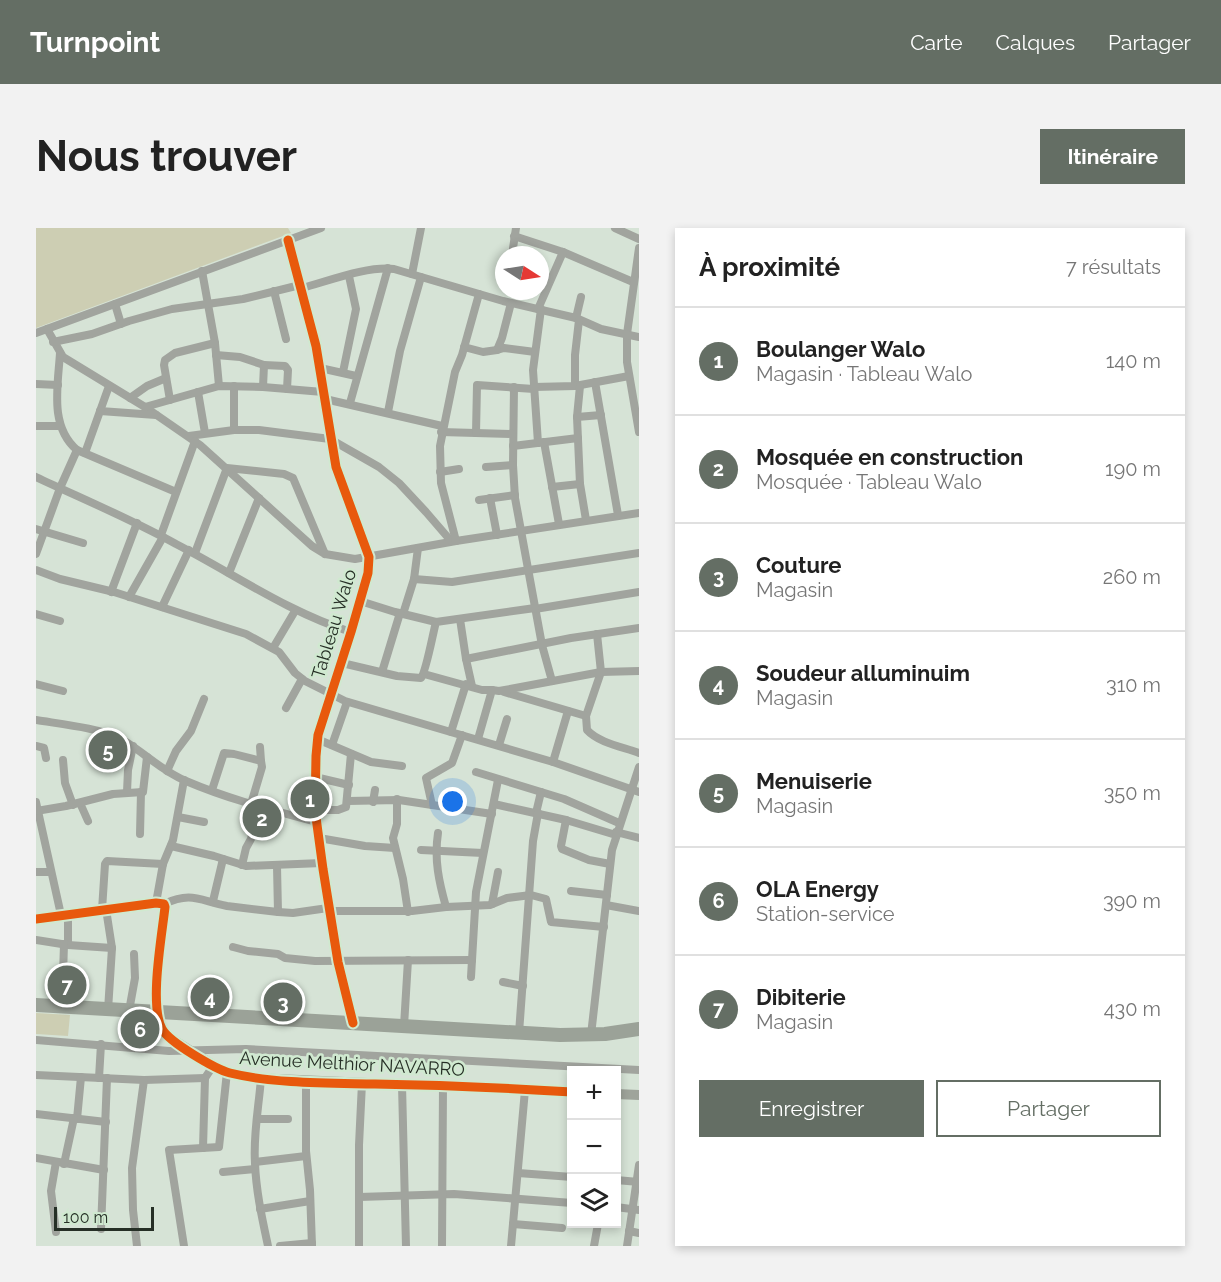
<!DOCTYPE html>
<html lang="fr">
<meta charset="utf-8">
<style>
:root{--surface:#fff;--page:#f2f2f2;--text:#222;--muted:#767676;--line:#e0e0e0;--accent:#646e64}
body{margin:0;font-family:Raleway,sans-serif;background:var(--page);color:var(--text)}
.controls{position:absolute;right:18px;bottom:18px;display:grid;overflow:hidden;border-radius:0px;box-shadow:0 3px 9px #0003}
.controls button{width:54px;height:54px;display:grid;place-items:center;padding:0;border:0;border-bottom:2px solid var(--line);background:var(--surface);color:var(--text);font:30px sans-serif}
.compass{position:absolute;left:459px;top:18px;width:54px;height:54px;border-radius:50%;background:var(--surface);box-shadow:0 3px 9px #0003;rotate:102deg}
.scale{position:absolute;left:18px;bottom:15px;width:100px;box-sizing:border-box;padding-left:6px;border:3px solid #262f26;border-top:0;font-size:16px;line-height:21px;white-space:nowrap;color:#262f26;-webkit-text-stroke:4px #d0e9d0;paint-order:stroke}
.you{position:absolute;left:417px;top:574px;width:21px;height:21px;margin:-15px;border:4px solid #fff;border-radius:50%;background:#1a73e8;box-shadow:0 0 0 9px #1a73e833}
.badge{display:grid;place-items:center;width:39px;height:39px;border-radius:50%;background:var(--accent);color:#fff;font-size:20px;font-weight:700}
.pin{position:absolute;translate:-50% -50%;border:3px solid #fff;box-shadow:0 2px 6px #0006}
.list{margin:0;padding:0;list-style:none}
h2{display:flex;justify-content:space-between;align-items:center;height:78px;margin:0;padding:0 24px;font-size:26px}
h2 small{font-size:20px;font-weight:400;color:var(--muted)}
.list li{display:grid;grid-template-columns:39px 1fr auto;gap:18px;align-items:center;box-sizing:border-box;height:108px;padding:0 24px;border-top:2px solid var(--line)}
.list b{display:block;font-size:22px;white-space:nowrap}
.list p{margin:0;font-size:20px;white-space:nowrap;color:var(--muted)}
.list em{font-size:20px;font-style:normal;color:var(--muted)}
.actions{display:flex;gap:12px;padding:18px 24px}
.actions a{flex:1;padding:14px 0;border:2px solid var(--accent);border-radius:0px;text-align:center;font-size:21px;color:var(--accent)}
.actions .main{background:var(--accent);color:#fff}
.icon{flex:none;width:33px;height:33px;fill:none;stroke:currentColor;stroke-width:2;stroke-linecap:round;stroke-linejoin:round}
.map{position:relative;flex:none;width:603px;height:1018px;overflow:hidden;border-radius:0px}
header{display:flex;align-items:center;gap:36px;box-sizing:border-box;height:84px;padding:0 30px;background:var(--accent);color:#fff}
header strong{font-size:28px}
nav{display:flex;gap:33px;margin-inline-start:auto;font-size:21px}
.intro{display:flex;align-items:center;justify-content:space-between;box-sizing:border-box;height:144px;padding:0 36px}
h1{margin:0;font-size:42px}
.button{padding:15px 27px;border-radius:0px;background:var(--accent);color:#fff;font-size:21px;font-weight:700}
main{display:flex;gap:36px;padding:0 36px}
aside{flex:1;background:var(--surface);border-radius:0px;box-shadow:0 3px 9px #0003}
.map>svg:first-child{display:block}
.green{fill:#cdceb3}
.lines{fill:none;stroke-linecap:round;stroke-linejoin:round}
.street{stroke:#a1a49e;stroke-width:8}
.secondary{stroke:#9fa49b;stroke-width:10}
.highway{stroke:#9ba298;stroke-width:14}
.cycleway-casing{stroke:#d0e9d0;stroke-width:13}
.cycleway{stroke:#e8590c;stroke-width:9}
.labels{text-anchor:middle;stroke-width:5;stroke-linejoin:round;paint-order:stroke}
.street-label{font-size:18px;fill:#262f26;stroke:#d0e9d0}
</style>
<header>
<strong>Turnpoint</strong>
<nav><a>Carte</a><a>Calques</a><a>Partager</a></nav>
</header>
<div class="intro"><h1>Nous trouver</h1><a class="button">Itinéraire</a></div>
<main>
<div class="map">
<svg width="603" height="1018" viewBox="0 0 603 1018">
<rect width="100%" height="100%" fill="#d6e3d6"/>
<g class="green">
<path d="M0,0H252L255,5L0,100Z"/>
<path d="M0,785L34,787L32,808L0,806Z"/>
</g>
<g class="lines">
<g class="street">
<path d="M579,0L603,11"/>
<path d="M478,8L527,24L597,54"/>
<path d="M252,12L280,118L300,239L333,329L332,345L315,404L282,507L280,528L279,582L287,641L302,734L317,795"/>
<path d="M603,20L591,106V134L603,204"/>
<path d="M476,27L480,0"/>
<path d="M166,43L179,115L183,158"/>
<path d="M376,46L385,0"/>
<path d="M266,60C293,53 330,38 358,41L467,73L540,90L565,101L603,109"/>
<path d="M238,63L250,111"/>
<path d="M475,75L466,110L461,122L468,120L499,124"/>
<path d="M79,76L85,96"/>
<path d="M502,81L527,24"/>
<path d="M540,90L545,69"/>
<path d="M11,101L27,129L109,179L164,217L276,318L289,326L319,331L420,313L603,285"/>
<path d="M0,105L285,0"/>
<path d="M17,114L56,106L93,93L136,81L207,71L264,57"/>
<path d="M428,119L447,124L461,122"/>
<path d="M24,125C22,158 13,198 41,222L140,264"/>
<path d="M180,127L204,129L228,137"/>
<path d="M284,140L320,148"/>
<path d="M307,144L320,81L313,48"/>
<path d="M559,154L582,287"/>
<path d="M0,156L22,157"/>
<path d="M198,158V202"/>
<path d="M539,158V127L543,92"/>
<path d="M227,159L228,137L249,138L252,142L251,161"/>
<path d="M478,159L477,237L479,270L506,417L516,453"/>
<path d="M498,159L539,158L593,148"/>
<path d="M162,164L169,205"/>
<path d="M94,170L111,158L130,150"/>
<path d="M289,171L406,198"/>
<path d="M134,172L128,137L129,132L139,125L179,115"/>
<path d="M314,175L352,40"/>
<path d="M109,179L183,158L227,159L287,164"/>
<path d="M64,183L120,187"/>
<path d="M352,184L364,123L385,49"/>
<path d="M541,189L544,158"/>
<path d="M0,198H24"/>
<path d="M405,204L477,206"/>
<path d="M440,205L441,157L498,161"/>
<path d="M153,208L198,202H223L294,211L343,239L363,255L390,284L415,313"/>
<path d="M508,214L523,296"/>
<path d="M502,215L497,142L505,81"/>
<path d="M477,218L542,210"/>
<path d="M49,225L73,158"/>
<path d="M450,239L477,237"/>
<path d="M404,244L423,241"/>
<path d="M0,249C47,271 95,291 140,316C198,346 252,384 315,404"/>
<path d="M516,259L544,256"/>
<path d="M454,270L461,307"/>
<path d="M443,272L479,267"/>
<path d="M550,292L544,256L541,189L565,187"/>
<path d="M0,301L47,315"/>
<path d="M125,307L159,213"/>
<path d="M420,313L405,255L404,218L419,144L426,127L443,66"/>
<path d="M159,325L191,240L248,246L257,250L289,326"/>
<path d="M0,326L24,260L41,222"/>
<path d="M0,342L24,351L78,364L210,406L243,424L259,445L269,453L309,473L517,534L603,564"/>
<path d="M193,345L223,270"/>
<path d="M378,351L416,354L603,325"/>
<path d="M75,364L101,295"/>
<path d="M93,369L127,309"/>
<path d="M324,373L359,384L400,394"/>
<path d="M126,379L153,322"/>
<path d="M499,381L603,364"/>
<path d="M0,386L24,393"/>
<path d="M367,386L378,351L382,320"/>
<path d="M424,391L430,431"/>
<path d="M561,406L565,444L550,488L551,502C563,515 587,519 603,525"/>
<path d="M237,420L259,383"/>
<path d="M306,435L361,448L385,450C390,444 397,405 400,394L499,380"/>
<path d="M346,444L364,385"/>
<path d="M388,446L446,462H456"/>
<path d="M0,456L27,463"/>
<path d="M436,458L430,431L535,410L603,400"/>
<path d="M468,464L550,488"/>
<path d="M250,480L266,451"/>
<path d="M0,492C24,496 64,500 85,511C107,523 125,543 150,553C192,571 236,582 281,594"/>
<path d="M415,504L430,456"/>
<path d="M281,511L335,534L366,538"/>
<path d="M442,511L456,462L463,463L565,444L603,443"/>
<path d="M296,517L311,474"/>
<path d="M463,517L471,491"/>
<path d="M0,518L8,520L10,530"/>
<path d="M224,519L225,533"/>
<path d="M27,532L29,555L37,577"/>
<path d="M517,534L532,483"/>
<path d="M131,543L140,523L155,503L168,471"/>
<path d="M440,544L528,571L583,595"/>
<path d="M279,549L313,557"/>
<path d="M176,562L188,525L198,526L225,533L226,539L215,576"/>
<path d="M91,564L92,542L97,518"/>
<path d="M361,571V596L357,610L367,651L372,684"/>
<path d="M312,573L363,572L456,586"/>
<path d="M0,574L25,687"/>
<path d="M337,574L339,562"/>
<path d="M44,575L52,593"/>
<path d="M458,576L530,592L580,607"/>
<path d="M396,577L390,550L416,535L426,507"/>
<path d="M279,582H302L310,579L315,526"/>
<path d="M0,583L30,578L77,566L107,564L111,529"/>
<path d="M500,585L505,564"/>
<path d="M142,589L168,594"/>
<path d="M530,592L525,618L526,621L553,632L574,636"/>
<path d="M580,604L603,610"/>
<path d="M402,605C398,632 403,654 410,679"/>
<path d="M104,606L105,564"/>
<path d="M283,610L329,618L359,620"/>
<path d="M135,618L178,628L210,638L286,635"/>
<path d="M385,622L447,625"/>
<path d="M206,637L210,620L215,611L223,579"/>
<path d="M241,638L242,684L257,685L292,680"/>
<path d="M0,644H15"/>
<path d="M535,663L571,667"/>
<path d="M177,673L187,631"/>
<path d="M120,675L127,636L137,612L148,552"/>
<path d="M128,676C156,663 164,673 191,678C208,680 225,682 242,684"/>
<path d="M456,676L462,644"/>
<path d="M570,677L603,683"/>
<path d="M70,681L76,720L72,782"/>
<path d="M66,682L69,636L71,633L127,636"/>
<path d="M293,683H376L410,679L454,677L471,670L495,667L510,671L515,694L568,699"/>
<path d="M32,686V717"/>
<path d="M0,691L120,675L128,676L129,679L123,734L121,784"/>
<path d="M0,712L32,717L76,720"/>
<path d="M197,719L212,723L242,726L249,730L279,733L436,732"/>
<path d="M435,749L440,664L462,552"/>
<path d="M467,754L487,758"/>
<path d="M26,779L28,716"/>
<path d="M93,783L99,750L98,726"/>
<path d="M368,798L372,732"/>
<path d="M483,805L497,613L502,585"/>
<path d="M555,807L576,622L603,539"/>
<path d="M0,812L133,823L210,821L603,842"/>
<path d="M0,847L108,852L169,850"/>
<path d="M63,850L65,816"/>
<path d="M225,850C223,878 217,906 219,935C220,963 226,990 232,1018"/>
<path d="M270,853V923L274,962L276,1018"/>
<path d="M366,857L370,1018"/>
<path d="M0,886L70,894"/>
<path d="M41,891L45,849"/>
<path d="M221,891H252"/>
<path d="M167,920L169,850L177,838"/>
<path d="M0,930L68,942"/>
<path d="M219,934L270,928"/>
<path d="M28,936L38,890"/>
<path d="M187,944L219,941"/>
<path d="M482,945L536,949"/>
<path d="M580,952L603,954"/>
<path d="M323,969L418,966L536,975"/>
<path d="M580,979L603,982"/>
<path d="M224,981L274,973"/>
<path d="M477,996L526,1000"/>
<path d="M65,1001L71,850"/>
<path d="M593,1003L603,1005"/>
<path d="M20,1004L15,963L20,934"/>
<path d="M101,1018L97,982L96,940L108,852"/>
<path d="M148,1018L133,922L183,919L191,844"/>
<path d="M244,1018L276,1015"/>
<path d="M323,1018V917L326,855"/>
<path d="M406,1018L407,858"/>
<path d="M475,1018L489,862"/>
<path d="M558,1018L562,996"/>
<path d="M591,1018L603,937"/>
</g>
<g class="secondary">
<path d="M121,784L124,797L131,808L185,842L217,850L536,864"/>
<path d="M580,866L603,867"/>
</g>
<path class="highway" d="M0,777L524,807L569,806L603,801"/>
<g class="cycleway-casing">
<g id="cycleway">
<path d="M252,12L280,118L300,239L333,329L332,345L315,404L282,507L280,528L279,582L287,641L302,734L317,795"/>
<path d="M0,691L120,675L128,676L129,679C126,707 113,777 126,801C133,814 179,841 194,845C239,856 293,855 339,856C405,857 470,860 536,864"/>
</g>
</g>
<use href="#cycleway" class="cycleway"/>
</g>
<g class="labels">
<g class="street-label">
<text transform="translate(298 396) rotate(-73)" y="6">Tableau Walo</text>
<text transform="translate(316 836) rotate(3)" y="6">Avenue Melthior NAVARRO</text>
</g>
</g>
</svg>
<div class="controls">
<button>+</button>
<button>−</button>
<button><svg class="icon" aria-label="layers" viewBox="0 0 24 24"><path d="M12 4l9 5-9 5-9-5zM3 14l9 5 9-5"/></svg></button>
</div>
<svg class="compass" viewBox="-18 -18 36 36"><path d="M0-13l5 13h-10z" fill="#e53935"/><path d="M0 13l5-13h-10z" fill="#767676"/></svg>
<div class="scale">100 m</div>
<div class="you"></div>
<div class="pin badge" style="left:274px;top:571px">1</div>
<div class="pin badge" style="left:226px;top:590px">2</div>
<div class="pin badge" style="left:247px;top:774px">3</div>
<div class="pin badge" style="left:174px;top:769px">4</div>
<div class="pin badge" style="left:72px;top:522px">5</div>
<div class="pin badge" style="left:104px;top:801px">6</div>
<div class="pin badge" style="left:31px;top:757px">7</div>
</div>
<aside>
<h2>À proximité<small>7 résultats</small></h2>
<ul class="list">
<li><span class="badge">1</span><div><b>Boulanger Walo</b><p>Magasin · Tableau Walo</p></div><em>140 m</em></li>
<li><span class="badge">2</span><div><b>Mosquée en construction</b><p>Mosquée · Tableau Walo</p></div><em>190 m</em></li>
<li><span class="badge">3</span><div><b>Couture</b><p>Magasin</p></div><em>260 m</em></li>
<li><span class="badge">4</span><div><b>Soudeur alluminuim</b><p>Magasin</p></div><em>310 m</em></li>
<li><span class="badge">5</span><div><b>Menuiserie</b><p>Magasin</p></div><em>350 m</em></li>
<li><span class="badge">6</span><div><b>OLA Energy</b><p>Station-service</p></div><em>390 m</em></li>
<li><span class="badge">7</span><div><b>Dibiterie</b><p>Magasin</p></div><em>430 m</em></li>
</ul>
<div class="actions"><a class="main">Enregistrer</a><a>Partager</a></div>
</aside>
</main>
